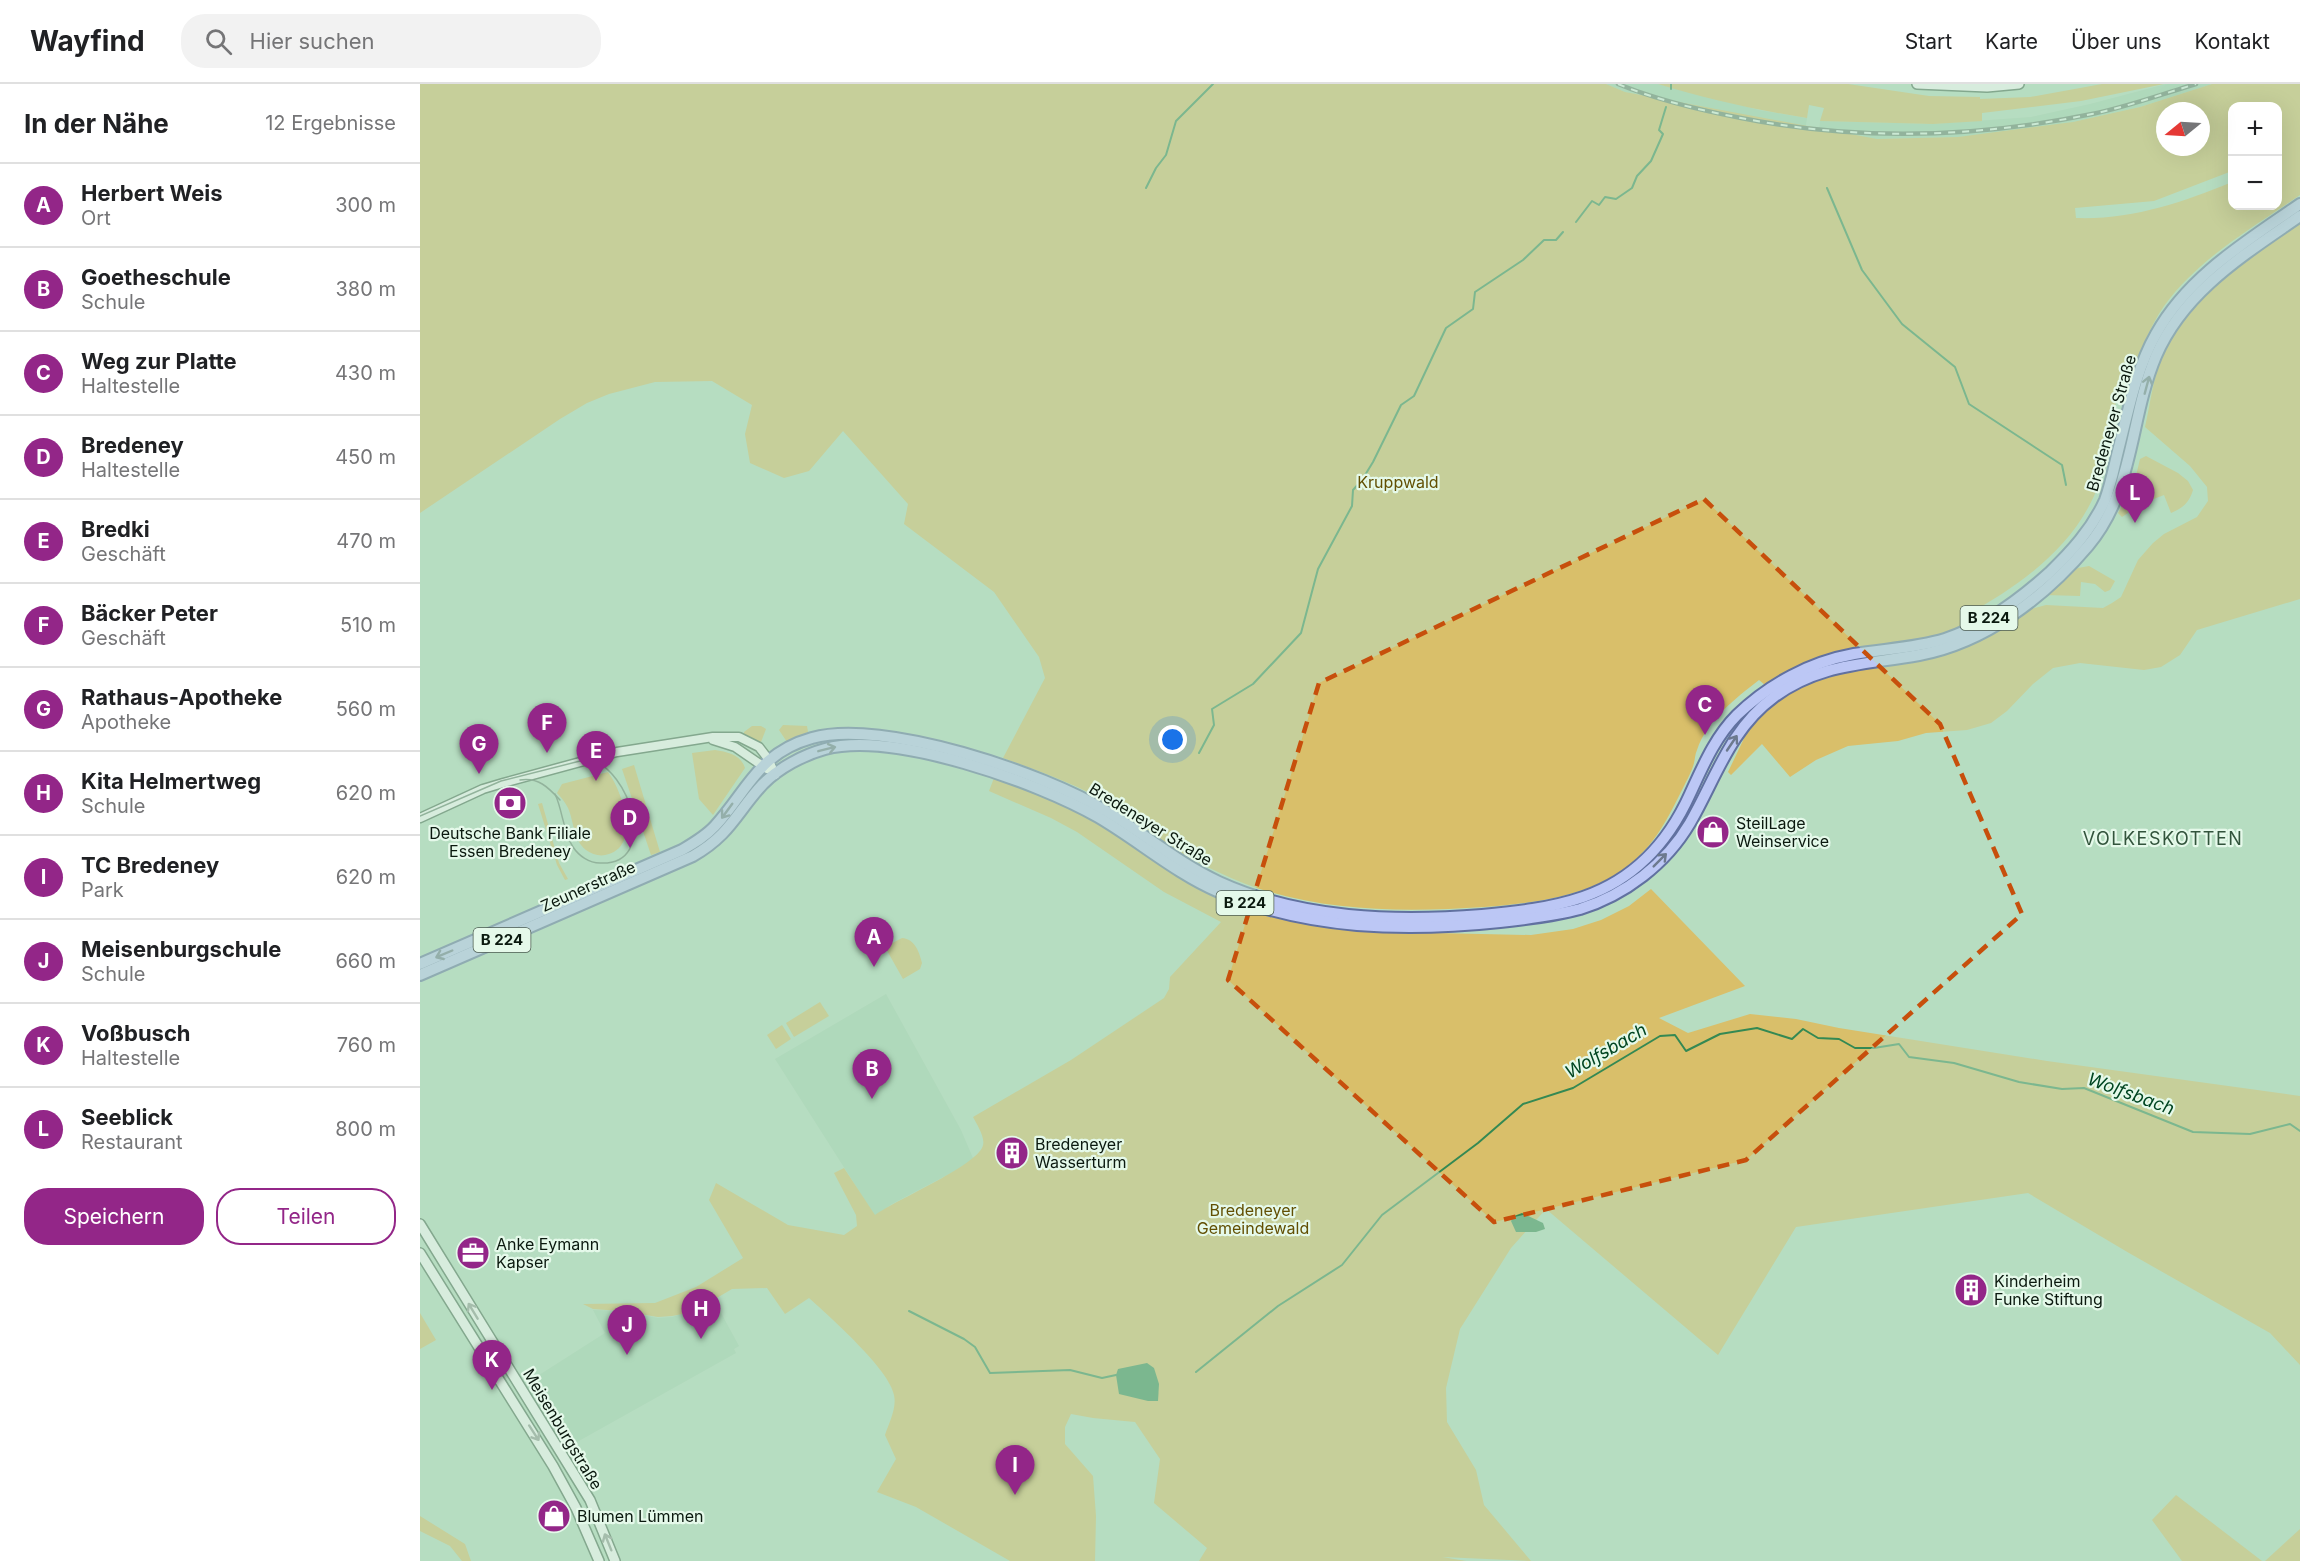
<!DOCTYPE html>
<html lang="de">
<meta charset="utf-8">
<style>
:root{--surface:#fff;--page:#f2f2f2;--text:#202124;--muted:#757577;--line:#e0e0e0;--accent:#932688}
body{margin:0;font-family:Inter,sans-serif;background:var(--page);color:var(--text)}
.controls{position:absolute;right:18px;top:18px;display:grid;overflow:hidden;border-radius:12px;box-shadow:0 6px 24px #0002}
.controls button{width:54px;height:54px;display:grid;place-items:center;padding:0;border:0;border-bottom:2px solid var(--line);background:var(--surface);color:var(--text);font:30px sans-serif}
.compass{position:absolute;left:1736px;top:18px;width:54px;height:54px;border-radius:50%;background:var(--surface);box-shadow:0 6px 24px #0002;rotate:252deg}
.you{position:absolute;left:753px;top:656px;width:21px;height:21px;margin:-15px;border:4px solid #fff;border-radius:50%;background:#1a73e8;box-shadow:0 0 0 9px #1a73e833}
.badge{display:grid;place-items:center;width:39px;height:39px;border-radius:50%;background:var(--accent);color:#fff;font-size:20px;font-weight:700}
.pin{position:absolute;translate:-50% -50px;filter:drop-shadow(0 2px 3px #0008)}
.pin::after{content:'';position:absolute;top:32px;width:21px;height:18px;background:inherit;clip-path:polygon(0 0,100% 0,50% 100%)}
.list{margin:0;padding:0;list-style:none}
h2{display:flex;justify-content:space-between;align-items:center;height:78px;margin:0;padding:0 24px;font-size:26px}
h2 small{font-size:20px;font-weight:400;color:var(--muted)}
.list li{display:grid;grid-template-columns:39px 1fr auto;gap:18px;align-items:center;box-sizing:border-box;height:84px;padding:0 24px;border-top:2px solid var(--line)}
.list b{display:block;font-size:22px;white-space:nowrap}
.list p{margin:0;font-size:20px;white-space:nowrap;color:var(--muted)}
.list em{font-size:20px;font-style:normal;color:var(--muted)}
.actions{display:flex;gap:12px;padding:18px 24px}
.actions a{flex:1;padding:14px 0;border:2px solid var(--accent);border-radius:24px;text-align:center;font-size:21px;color:var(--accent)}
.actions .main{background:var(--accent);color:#fff}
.icon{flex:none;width:33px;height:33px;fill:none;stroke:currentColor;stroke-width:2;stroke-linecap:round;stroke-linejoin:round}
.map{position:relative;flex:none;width:1880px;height:1477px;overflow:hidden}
header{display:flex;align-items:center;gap:36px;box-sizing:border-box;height:84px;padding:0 30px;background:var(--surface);border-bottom:2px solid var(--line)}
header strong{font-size:28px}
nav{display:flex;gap:33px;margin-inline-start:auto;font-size:21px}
.search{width:420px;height:54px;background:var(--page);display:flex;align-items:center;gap:15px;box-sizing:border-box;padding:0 21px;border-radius:24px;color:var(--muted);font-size:22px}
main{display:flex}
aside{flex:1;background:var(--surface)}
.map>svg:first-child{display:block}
.built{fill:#a7d4b3}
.green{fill:#d9bf6a;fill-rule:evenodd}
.water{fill:#348953}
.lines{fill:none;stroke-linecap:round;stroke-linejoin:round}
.stream{stroke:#348953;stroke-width:2}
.tertiary-casing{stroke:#466850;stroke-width:11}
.secondary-casing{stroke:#466850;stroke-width:12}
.primary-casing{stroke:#6171a0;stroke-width:14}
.tertiary{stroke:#fff;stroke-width:8}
.secondary{stroke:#fff;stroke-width:9}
.primary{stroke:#bcc7f5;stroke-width:10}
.tram{stroke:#67826f;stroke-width:1.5}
.rail-casing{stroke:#67826f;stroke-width:4.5}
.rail{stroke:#e5f9ea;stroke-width:2;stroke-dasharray:7;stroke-linecap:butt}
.oneway{stroke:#6c798e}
.oneway2{stroke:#919893}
.marked{fill:none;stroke:#c74f0c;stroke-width:4.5;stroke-dasharray:12 8;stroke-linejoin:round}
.labels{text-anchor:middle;stroke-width:4.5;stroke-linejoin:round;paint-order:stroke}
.shield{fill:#e5f9ea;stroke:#4c5c51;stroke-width:1.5}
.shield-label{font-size:15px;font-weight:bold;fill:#0b190f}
.street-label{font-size:16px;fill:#0b190f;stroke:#e5f9ea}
.park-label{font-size:16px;fill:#624f03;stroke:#e5f9ea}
.poi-label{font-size:16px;fill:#0b190f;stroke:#e5f9ea;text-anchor:start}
.neighbourhood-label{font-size:18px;letter-spacing:1.5px;fill:#32543c;stroke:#e5f9ea}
.water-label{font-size:18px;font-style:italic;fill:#014521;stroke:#e5f9ea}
</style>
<header>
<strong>Wayfind</strong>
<div class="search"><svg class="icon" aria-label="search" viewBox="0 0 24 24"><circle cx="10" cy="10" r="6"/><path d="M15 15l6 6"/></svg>Hier suchen</div>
<nav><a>Start</a><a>Karte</a><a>Über uns</a><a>Kontakt</a></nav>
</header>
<main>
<aside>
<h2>In der Nähe<small>12 Ergebnisse</small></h2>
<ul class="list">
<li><span class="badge">A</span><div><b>Herbert Weis</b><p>Ort</p></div><em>300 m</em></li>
<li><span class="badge">B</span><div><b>Goetheschule</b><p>Schule</p></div><em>380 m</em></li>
<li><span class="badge">C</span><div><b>Weg zur Platte</b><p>Haltestelle</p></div><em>430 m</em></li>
<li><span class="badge">D</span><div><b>Bredeney</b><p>Haltestelle</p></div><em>450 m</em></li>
<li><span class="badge">E</span><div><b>Bredki</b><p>Geschäft</p></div><em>470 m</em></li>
<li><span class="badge">F</span><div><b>Bäcker Peter</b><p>Geschäft</p></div><em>510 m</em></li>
<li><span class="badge">G</span><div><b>Rathaus-Apotheke</b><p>Apotheke</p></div><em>560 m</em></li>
<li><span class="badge">H</span><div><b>Kita Helmertweg</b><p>Schule</p></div><em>620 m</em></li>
<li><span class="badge">I</span><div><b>TC Bredeney</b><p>Park</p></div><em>620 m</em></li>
<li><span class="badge">J</span><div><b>Meisenburgschule</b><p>Schule</p></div><em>660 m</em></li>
<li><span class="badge">K</span><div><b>Voßbusch</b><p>Haltestelle</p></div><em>760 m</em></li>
<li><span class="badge">L</span><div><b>Seeblick</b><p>Restaurant</p></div><em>800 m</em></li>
</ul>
<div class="actions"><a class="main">Speichern</a><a>Teilen</a></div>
</aside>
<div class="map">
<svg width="1880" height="1477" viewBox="0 0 1880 1477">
<rect width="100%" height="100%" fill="#b7ddc1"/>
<g class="built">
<path d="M1186,0H1238L1339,26L1387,34L1385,48L1205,8Z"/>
<path d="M1746,0H1792L1720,23L1653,38L1605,46L1538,53L1456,55L1399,50L1400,37L1513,40L1611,33L1670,20Z"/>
<path d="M466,910L541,1046L553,1074L546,1081L472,1120L455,1132L355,975Z"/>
<path d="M294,1216L319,1262L314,1265L316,1269L157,1358L116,1293L185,1249L173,1226L201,1227L238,1234L252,1233L272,1227Z"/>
</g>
<g class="green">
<path d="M0,0H1186L1205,8L1457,55L1538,53L1653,38L1720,23L1792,0H1880V111C1832,144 1779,174 1744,222C1729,244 1721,268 1710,291C1706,299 1700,307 1697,315C1687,347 1688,382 1674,412C1649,467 1598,502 1547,531L1548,540L1520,551L1494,557L1404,572L1378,582L1345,601L1339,596C1316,614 1287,636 1277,666C1275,670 1275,675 1274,679C1272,687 1267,696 1263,704C1249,732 1235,761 1209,781C1170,813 1113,819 1064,823C976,829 879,828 798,788C776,778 755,766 735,752C721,742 706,730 691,721C657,700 620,688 583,674L625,594L619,573L574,508L484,440L488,420L423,347L389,387L364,394L330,379L325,350L332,321L292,297L235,298L189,310L167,319L140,335L0,429ZM1812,22H1858V122H1812V98C1761,119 1711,136 1656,134L1655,124L1734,117L1812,87ZM1745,27H1781V63H1745Z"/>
<path d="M1238,0H1428L1509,12L1560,13V15L1610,13L1682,0H1744L1661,17L1562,29V37L1513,40L1400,37L1404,24L1389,21L1387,34C1336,26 1287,15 1238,0Z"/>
<path d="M1880,137V515L1777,546L1760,571L1741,583L1724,586L1660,579L1633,584L1613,600L1587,627L1571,639L1547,646L1506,649L1478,657L1428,662L1396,676L1370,693L1342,660L1311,691L1308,688L1329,644L1347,626L1375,604L1429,587L1500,577L1528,570L1572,550L1611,525L1626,521L1683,524L1692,519L1701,513L1718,476L1733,459L1744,450L1777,433L1788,417L1787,403L1770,382L1725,343C1730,321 1733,297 1740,275C1763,211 1827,175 1880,137Z"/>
<path d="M1726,372L1758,389L1768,397L1773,406C1769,419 1763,424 1751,429L1744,411L1721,420L1702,433L1698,429L1714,400L1720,375Z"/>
<path d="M1669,482L1695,497L1690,506L1685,508L1675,500L1661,498L1660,512L1625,511L1653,485Z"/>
<path d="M363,641L387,642L388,648L367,658L359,646Z"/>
<path d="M332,642H341L346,645L341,658L324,652V648Z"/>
<path d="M295,666C308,668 321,671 325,684L293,731L279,715L272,669Z"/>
<path d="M214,681L240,768L231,771L202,685Z"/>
<path d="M188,688C202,707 221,760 189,770C181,773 173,771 166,766C153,756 154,737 148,724C145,718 141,713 137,709L142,700Z"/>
<path d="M574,694L638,718L678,739L774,802L846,832L922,844L971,848L1111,851L1153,845L1181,836L1209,822L1231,805L1325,902L1239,934L1268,949L1330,930L1376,935L1419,944L1627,977L1880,1012V1281L1850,1249L1709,1169L1608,1109L1376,1143L1298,1271L1126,1125L1091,1164L1040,1245L1026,1304L1027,1338L1056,1386L1064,1421L1111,1477L1022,1473L1046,1477H779L787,1464L734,1419L740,1375L715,1338L673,1334L651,1330L645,1343V1360L673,1392L676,1432L675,1477H590L496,1423L457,1408L476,1375L465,1351C469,1339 477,1324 474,1311C470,1286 409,1232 389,1214L365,1230L347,1204L312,1205L273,1228L252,1232L238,1233L201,1227L173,1225L163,1220L235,1219L276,1203L323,1174L289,1116L296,1099L368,1141L424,1151L437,1142L436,1131L414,1089L424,1084L455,1131C478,1115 551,1084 562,1064C567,1055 557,1041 553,1033L651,976L744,914L749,905L750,893L801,838L744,808L657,748L631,734L569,707Z"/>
<path d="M122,719L139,779L148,795L145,796L137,781L118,720Z"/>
<path d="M482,854C495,855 499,868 502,879L500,885L483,895L465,863Z"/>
<path d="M400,918L409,932L374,953L366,939Z"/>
<path d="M362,941L371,955L356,965L347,951Z"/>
<path d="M0,1229L16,1256L0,1265Z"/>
<path d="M1756,1411L1842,1477H1762L1732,1436Z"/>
<path d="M0,1432L45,1460L51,1477H42L30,1462L0,1447Z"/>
<path d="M1880,1445V1477H1845Z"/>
</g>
<g class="water">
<path d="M1102,1129L1123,1139L1125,1145L1116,1148H1096L1091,1137L1094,1132Z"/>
<path d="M727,1279L734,1284L739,1300L738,1317H728L699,1310L696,1291L698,1285Z"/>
</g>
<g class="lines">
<g class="stream">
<path d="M1251,5V0"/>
<path d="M726,104L736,84L746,71L756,37L793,0"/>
<path d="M1407,104L1442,186L1482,240L1535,283L1549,320L1642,381L1646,401"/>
<path d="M1156,138L1172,117L1179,121L1185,113L1196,115L1212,104L1217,92L1231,77L1243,50L1239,46L1246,23"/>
<path d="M779,669L794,641L792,625L833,600L881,549L898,485L932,422L933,406L942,396L953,378L981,321L994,312L1026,244L1053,225L1055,208L1103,176L1124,156H1136L1143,148"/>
<path d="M489,1227L544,1255L555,1263L570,1289L650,1286L682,1294L696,1291"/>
<path d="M776,1288L858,1222L922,1181L962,1131L1058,1059L1103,1020L1153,1004L1240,952L1255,951L1266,967L1300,950L1337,944L1372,955L1383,945L1398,954L1419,955L1435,964H1454L1479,960L1489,973L1534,979L1599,998L1642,1005L1664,1004L1773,1048L1830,1050L1870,1040L1880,1047"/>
</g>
<g class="tertiary-casing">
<g id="tertiary">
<path d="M293,656L315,663L347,685"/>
<path d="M0,734L63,705L83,699L197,668L293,653H319L339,663L349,676L355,691"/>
</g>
</g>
<g class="secondary-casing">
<g id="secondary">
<path d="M1497,0L1567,3L1599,0"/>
<path d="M0,1140L170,1416L195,1477"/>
<path d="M0,1169L133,1382L156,1424L179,1477"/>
</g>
</g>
<g class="primary-casing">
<g id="primary">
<path d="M0,880L262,766C274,759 286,752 295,742C328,706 338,669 392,654C463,634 624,689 686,727C725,750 758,779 799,798C880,835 975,838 1062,831C1095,828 1131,824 1163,813C1215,795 1248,759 1270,710C1283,682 1295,653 1317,631C1349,600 1390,578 1434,570C1464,565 1496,564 1525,555C1564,542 1599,516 1629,489C1651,468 1672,445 1685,416C1691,400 1694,383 1698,367C1708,328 1716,285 1736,250C1768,192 1827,157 1880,120"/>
<path d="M0,891L273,772C311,750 316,729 343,700C359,684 383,671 405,665C474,647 617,698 678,733C719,757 755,789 799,808C887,846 986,848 1080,838C1107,835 1134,832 1160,825C1205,811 1246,780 1270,739C1296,694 1310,645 1354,613C1400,579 1446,581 1499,571C1565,559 1625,513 1668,462C1715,406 1709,336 1736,272C1764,207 1824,171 1880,132"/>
</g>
</g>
<use href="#tertiary" class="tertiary"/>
<use href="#secondary" class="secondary"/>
<use href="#primary" class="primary"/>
<g class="tram">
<path d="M100,696C118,693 128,703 140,716"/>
<path d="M0,732L81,697L168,675C211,684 240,782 180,779C169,779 159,772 153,763C143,748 143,727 135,710"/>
</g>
<g class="rail-casing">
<path id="rail" d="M1198,0C1237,16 1279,26 1321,34C1437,57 1555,54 1672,30C1707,23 1742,10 1776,0"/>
</g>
<use href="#rail" class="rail"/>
</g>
<defs><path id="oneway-shaft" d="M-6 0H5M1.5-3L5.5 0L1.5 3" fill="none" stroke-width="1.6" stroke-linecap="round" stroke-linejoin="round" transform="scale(1.5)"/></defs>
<g class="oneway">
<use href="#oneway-shaft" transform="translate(1727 301) rotate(-75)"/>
<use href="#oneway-shaft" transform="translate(1312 659) rotate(-56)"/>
<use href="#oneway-shaft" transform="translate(407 665) rotate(-14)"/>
<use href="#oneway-shaft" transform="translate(307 727) rotate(126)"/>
<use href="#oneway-shaft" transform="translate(1240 776) rotate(-45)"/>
<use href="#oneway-shaft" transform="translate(24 870) rotate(157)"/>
</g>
<g class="oneway2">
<use href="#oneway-shaft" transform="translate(53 1227) rotate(-121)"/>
<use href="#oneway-shaft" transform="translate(114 1349) rotate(57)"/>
<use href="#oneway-shaft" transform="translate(188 1458) rotate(-112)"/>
</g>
<path d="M0 0H1880V1477H0ZM1284,415L1520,640L1602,830L1326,1076L1074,1138L808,896L899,599Z" fill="#b7ddc1" fill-opacity=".55" fill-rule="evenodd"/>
<path class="marked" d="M1284,415L1520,640L1602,830L1326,1076L1074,1138L808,896L899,599Z"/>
<defs>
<g id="bank-disc" transform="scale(1.725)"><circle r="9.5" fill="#932688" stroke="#e5f9ea"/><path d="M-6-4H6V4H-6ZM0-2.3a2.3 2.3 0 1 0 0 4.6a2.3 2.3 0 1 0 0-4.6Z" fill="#fff"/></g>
<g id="shop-disc" transform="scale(1.725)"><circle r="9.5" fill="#932688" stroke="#e5f9ea"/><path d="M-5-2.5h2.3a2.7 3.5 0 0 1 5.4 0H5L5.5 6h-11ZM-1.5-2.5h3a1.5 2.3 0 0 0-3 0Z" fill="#fff"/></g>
<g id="building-disc" transform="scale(1.725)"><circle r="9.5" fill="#932688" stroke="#e5f9ea"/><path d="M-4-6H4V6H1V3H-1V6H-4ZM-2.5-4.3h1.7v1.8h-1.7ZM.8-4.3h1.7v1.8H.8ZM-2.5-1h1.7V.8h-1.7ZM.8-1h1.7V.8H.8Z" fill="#fff"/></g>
<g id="office-disc" transform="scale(1.725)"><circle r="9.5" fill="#932688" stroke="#e5f9ea"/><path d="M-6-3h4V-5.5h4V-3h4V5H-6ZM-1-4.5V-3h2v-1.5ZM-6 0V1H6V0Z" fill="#fff"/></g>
</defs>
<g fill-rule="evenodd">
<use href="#bank-disc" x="90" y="719"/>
<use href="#shop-disc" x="1293" y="748"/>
<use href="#building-disc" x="592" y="1069"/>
<use href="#office-disc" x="53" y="1169"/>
<use href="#building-disc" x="1551" y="1206"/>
<use href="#shop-disc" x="134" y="1432"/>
</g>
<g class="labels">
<g class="shield">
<rect x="1540.5" y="522" width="57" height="24" rx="4.5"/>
<rect x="796.5" y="807" width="57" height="24" rx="4.5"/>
<rect x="53.5" y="844" width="57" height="24" rx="4.5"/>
</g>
<g class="shield-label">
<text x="1569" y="539">B 224</text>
<text x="825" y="824">B 224</text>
<text x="82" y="861">B 224</text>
</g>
<g class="street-label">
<text transform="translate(1691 339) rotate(-74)" y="6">Bredeneyer Straße</text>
<text transform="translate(731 740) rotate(32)" y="6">Bredeneyer Straße</text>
<text transform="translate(168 802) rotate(-24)" y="6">Zeunerstraße</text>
<text transform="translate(143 1345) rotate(59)" y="6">Meisenburgstraße</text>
</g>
<g class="park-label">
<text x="978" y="404">Kruppwald</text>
<text x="833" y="1132">Bredeneyer<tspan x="833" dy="18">Gemeindewald</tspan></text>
</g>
<g class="poi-label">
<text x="1316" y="745">SteilLage<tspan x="1316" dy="18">Weinservice</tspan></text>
<text x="90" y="755" text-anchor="middle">Deutsche Bank Filiale<tspan x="90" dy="18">Essen Bredeney</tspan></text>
<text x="615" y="1066">Bredeneyer<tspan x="615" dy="18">Wasserturm</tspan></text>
<text x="76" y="1166">Anke Eymann<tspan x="76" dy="18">Kapser</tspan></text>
<text x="1574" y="1203">Kinderheim<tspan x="1574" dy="18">Funke Stiftung</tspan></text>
<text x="157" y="1438">Blumen Lümmen</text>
</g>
<g class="neighbourhood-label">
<text x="1743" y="761">VOLKESKOTTEN</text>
</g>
<g class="water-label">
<text transform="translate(1186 967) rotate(-30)" y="6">Wolfsbach</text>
<text transform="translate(1711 1010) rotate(20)" y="6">Wolfsbach</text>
</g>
</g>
</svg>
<div class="controls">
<button>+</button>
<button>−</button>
</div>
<svg class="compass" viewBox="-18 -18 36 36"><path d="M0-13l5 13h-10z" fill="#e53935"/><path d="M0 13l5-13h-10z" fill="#757577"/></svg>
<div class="you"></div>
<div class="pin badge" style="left:454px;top:883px">A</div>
<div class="pin badge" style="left:452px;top:1015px">B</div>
<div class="pin badge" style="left:1285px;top:651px">C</div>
<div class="pin badge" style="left:210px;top:764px">D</div>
<div class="pin badge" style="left:176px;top:697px">E</div>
<div class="pin badge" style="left:127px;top:669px">F</div>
<div class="pin badge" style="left:59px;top:690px">G</div>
<div class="pin badge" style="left:281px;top:1255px">H</div>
<div class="pin badge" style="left:595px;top:1411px">I</div>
<div class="pin badge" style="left:207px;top:1271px">J</div>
<div class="pin badge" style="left:72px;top:1306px">K</div>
<div class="pin badge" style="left:1715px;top:439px">L</div>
</div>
</main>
